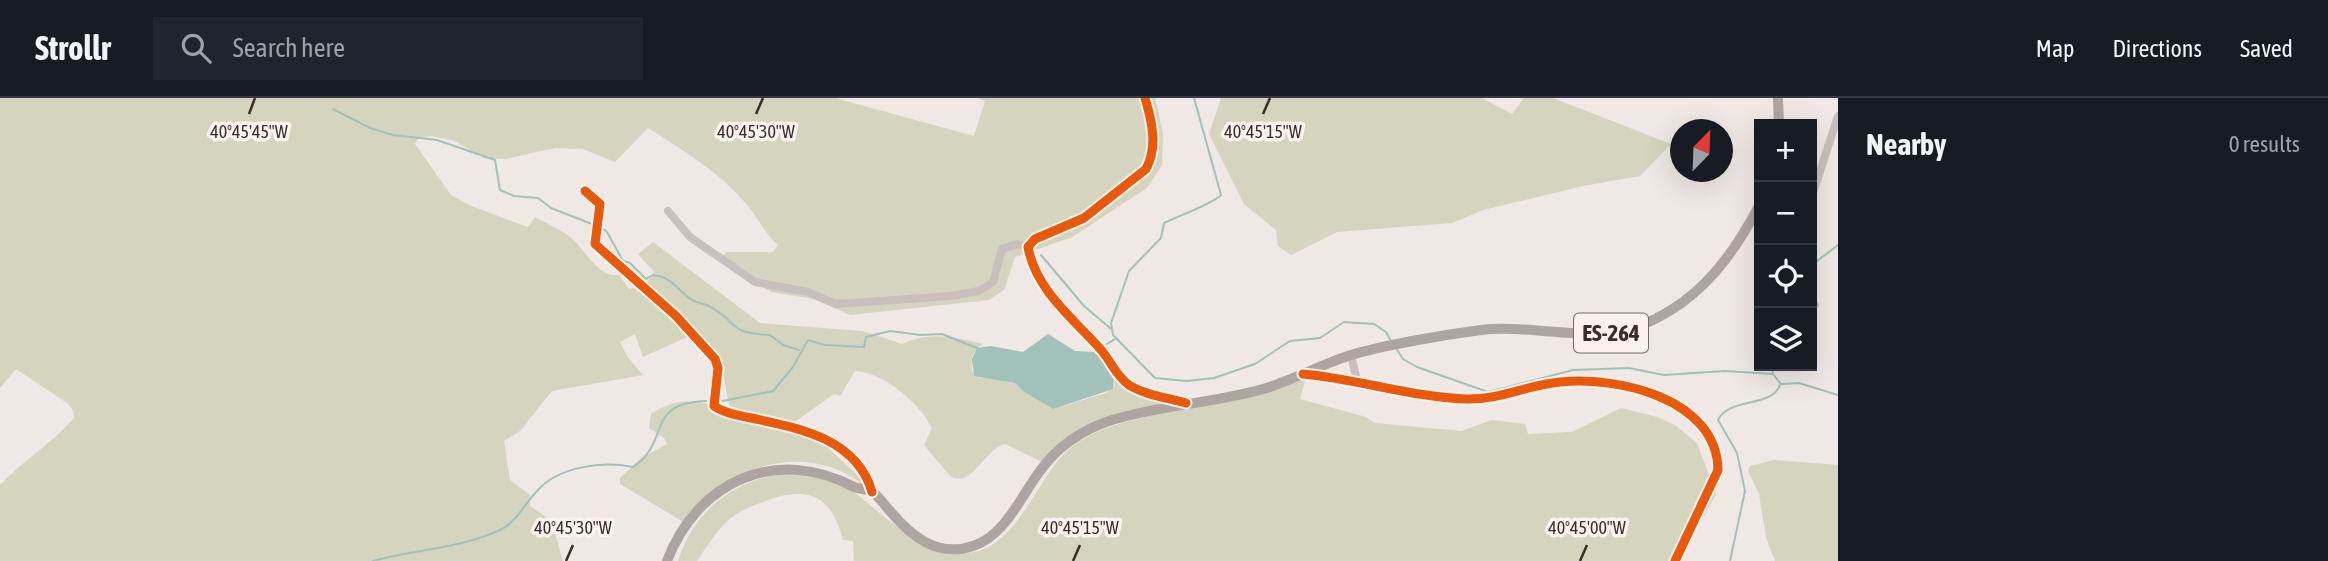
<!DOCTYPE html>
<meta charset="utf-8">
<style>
:root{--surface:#171b24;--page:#20242c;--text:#f1f3f6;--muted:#9ea1a6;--line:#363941}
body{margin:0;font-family:"Asap Condensed",sans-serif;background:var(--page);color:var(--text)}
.controls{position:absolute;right:21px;top:21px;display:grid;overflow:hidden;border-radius:0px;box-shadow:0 7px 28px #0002}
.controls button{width:63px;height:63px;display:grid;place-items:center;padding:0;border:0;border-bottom:2px solid var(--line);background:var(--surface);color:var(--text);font:35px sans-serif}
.compass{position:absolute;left:1670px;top:21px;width:63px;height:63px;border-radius:50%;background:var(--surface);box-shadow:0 7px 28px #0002;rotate:23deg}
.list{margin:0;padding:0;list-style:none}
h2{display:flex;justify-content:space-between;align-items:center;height:91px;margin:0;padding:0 28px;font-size:30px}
h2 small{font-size:23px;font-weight:400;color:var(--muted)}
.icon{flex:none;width:38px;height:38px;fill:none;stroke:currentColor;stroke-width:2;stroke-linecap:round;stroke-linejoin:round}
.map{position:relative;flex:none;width:1838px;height:463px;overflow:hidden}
header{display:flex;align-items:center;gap:42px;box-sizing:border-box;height:98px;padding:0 35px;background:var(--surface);border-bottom:2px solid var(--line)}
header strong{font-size:33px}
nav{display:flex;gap:38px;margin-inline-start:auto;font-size:24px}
.search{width:490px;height:63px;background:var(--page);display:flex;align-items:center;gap:18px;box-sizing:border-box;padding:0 24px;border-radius:0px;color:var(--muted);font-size:26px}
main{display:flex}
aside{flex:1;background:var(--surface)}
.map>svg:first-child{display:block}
.green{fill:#d4d4bf}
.water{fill:#a1c2bb}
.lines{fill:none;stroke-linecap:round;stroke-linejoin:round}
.stream{stroke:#a1c2bb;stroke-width:2}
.minor{stroke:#c9c0bd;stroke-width:8}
.major{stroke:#aea5a2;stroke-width:10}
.cycleway-casing{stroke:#fbf2ee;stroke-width:13}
.cycleway{stroke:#e8590c;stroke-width:9}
.ticks{fill:none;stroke:#3a2d2b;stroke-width:2.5}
.labels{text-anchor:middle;stroke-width:7;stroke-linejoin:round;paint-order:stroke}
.shield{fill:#fbf2ee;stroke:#746866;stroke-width:2}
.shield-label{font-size:23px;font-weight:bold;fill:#3a2d2b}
.ticks-label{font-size:18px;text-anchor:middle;fill:#3a2d2b;stroke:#fbf2ee;stroke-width:7;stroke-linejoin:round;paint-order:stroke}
</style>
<header>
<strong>Strollr</strong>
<div class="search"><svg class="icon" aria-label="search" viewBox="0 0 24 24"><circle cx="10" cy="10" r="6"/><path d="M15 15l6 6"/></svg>Search here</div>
<nav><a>Map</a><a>Directions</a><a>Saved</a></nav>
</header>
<main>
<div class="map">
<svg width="1838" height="463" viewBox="0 0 1838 463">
<rect width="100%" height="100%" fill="#efe8e5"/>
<g class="green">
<path d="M0,0H835L974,38L985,3L977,0H1155L1163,35L1162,67L1147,90L1072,139L1015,159L1004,192L989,202L850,217L814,201L771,194L721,162L726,154H773L778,147C763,133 760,123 748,108C722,76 683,52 648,30L615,64L583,51L555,50L506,61L484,60L455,43L432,38L418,40L415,46L451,97L471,108L528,129L535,119C546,125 559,131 569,138C585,150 597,180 619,177L629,191L645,187L654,174L638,156L653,144L760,225L862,233L902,246C931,233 953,239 983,246C972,254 971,259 972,273L980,280C992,278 1002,284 1015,285L1024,294L1053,311L1106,295L1115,288L1114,279C1124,282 1126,287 1134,293C1144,300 1157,302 1169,306L1104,322L1044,365L1005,346C983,352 974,389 951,379L924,347L932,330C920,306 884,274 855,273L840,298L834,296L786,330L825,347L865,384L862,386C806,342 720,368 685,425L620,386V380L640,361L667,346L664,340L649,330L651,316C678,298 704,301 731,316L723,275L694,236L643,259L635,236L620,244L627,258L643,277L552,293L520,333L504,343L510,382L530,397V408L551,422L563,463H0V387C23,362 52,346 74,320L73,312L67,305L16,271L0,290Z"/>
<path d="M1221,0H1482L1512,16L1524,0H1553L1671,46L1640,78L1583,88L1483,112L1452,125L1337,134L1291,157L1278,148L1276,132L1244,106L1209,36Z"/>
<path d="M1283,278L1287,281L1306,279L1300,301L1366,319L1375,325L1461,333L1492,322L1525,326L1528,336L1572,334L1621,310L1657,319L1675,327L1697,345L1716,396L1680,463H854L853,443L843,442C831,395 806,387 763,404C749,409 737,414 726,424C714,436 706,450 697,463H678C689,430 706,408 736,391C770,371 820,370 853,393C869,405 885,422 903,432C912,437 923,440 932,444C941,448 953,455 962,455C1016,457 1035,381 1068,352C1094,329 1129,324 1161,315C1202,304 1244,295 1283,278Z"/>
<path d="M1774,362L1838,367V463H1775L1766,440L1759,396L1748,373L1750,368Z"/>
</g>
<path class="water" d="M1048,236L1075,253L1096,254L1114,280L1113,291L1053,311L1024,294L1015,285L974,278L972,261L977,250L991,248L1023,254Z"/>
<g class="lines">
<g class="stream">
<path d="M1194,0L1221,97C1211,107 1180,117 1164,125L1161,140L1129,173L1111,225L1113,237L1155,280L1187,283L1214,280L1255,266L1290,243L1320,240L1344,224L1374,226L1386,234L1391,243"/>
<path d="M333,11L370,30L393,37L437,42L495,62L500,92L514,98L538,100L551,110L592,126"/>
<path d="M600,128L607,134L623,163L630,165L646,181L653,177C670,178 677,191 689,200C695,205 702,205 709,208C741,225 725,235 770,237L783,247L799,252"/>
<path d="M1041,157L1084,208L1110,230"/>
<path d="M1812,167L1838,147"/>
<path d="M1107,246L1115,241"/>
<path d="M1396,250L1403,261L1417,269L1488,294L1573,272L1629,270L1664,277L1725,273L1773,276L1781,286"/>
<path d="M1771,268L1773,275"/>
<path d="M1782,286L1799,285L1838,297"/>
<path d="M723,303L773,293L793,269L808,242L825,247L864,249L866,239L890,233L920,237L942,236L977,250"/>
<path d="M373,463C416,451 459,451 500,432C517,423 524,407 537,393C559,368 602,363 633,369C672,343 644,305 706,303"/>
<path d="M1730,463L1745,393L1737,355L1718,322C1729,299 1772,310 1780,287"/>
</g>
<g class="minor">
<path d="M1145,0C1152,23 1158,49 1146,71L1084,120L1035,141L1028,149C1036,193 1074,221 1102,253C1111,264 1117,279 1129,287C1145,297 1168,300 1186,305"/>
<path d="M585,93L600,106L595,146L676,218L715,261L718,270L714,308C726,316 742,318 756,321C803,331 857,342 872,394"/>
<path d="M1812,98L1838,18"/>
<path d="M668,113L690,139L755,184L808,194L836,206L951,198L979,193L993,184L1002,151L1017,146L1028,149"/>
<path d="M1812,209L1815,207"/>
<path d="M1351,257L1357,283"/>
<path d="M1306,276C1359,281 1411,298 1465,301C1498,302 1526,287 1559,284C1616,277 1717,300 1718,372L1675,463"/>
</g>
<g class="major">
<path d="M1778,0L1779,26"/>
<path d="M667,463C698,382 777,348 854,389C860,391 867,391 872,394C879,398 885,408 890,413C911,438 937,460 973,448C1005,438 1021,398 1040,373C1058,348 1084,331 1112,322C1164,306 1219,305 1270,289C1296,280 1321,267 1348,258C1383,247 1443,237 1481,232C1527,226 1593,245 1634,230C1695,208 1730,163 1759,108"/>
</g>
<g class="cycleway-casing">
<g id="cycleway">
<path d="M1145,0C1152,23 1158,49 1146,71L1084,120L1035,141L1028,149C1036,193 1074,221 1102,253C1111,264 1117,279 1129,287C1145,297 1168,300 1186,305"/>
<path d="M585,93L600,106L595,146L676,218L715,261L718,270L714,308C726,316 742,318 756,321C803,331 857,342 872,394"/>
<path d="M1303,276C1358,281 1411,299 1466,301C1500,302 1527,287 1560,284C1617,278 1717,300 1718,372L1675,463"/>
</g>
</g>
<use href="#cycleway" class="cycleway"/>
</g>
<path class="ticks" d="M249,16L255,0M756,16L763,0M1263,16L1270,0M566,463L573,447M1073,463L1080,447M1580,463L1587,447"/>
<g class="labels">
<rect class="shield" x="1574" y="215.5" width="74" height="39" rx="5"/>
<g class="shield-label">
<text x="1611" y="243">ES-264</text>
</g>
</g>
<g class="ticks-label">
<text x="249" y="40">40°45'45"W</text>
<text x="756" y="40">40°45'30"W</text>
<text x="1263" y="40">40°45'15"W</text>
<text x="573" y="436">40°45'30"W</text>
<text x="1080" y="436">40°45'15"W</text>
<text x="1587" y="436">40°45'00"W</text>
</g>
</svg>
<div class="controls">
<button>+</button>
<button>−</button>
<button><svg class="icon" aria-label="locate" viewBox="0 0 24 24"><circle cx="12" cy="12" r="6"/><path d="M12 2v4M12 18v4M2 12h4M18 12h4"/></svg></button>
<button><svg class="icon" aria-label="layers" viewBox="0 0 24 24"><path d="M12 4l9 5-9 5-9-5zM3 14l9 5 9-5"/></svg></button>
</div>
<svg class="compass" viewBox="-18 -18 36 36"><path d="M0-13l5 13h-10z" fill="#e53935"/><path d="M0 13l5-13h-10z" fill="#9ea1a6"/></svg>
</div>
<aside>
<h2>Nearby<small>0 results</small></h2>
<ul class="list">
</ul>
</aside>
</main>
